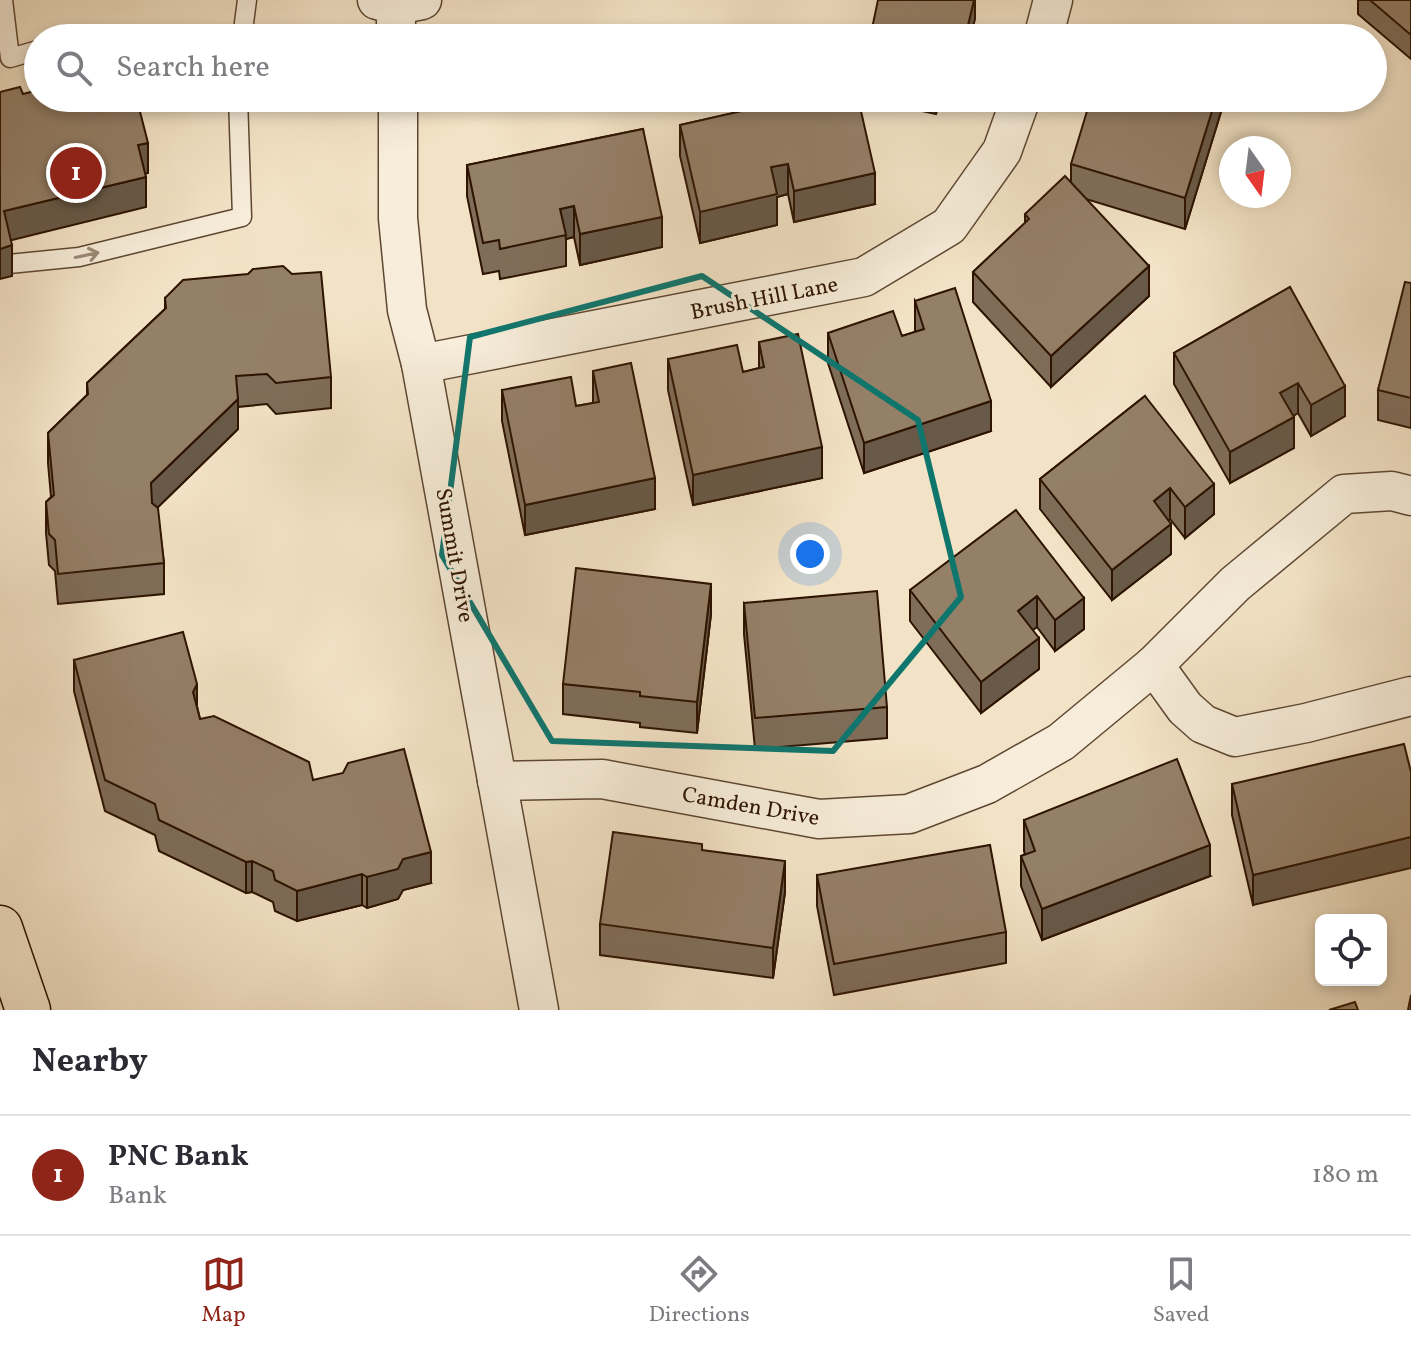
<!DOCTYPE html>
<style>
:root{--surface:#fff;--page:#f2f2f3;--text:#2b2b33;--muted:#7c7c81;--line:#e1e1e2;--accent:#8f2418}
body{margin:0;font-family:Vollkorn,serif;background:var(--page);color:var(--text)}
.controls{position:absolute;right:24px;bottom:24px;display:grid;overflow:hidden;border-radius:12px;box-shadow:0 4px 12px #0003}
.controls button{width:72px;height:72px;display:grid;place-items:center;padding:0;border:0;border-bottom:2px solid var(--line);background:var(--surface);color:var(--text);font:40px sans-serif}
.compass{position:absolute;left:1219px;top:136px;width:72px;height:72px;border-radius:50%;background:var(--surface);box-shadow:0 4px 12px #0003;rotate:166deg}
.you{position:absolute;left:810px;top:554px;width:28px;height:28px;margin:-20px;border:6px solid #fff;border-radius:50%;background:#1a73e8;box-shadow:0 0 0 12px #1a73e833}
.badge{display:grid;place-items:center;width:52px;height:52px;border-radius:50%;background:var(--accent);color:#fff;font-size:26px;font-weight:700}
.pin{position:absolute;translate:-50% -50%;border:4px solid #fff;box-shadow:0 2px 8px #0006}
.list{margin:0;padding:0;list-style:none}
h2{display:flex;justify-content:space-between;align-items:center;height:104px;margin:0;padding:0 32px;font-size:34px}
h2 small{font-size:26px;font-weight:400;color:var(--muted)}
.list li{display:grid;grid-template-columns:52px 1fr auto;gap:24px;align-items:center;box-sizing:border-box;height:120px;padding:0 32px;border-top:2px solid var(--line)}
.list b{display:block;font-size:30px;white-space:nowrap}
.list p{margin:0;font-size:26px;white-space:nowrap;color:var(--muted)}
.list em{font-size:26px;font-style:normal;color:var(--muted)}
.icon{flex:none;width:44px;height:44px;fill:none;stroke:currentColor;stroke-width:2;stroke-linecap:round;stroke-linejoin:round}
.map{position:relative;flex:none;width:1411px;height:1010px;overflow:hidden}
.search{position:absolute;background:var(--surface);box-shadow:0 4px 12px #0003;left:24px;right:24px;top:24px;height:88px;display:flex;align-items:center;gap:20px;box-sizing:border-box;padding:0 28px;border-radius:44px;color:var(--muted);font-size:30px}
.sheet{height:224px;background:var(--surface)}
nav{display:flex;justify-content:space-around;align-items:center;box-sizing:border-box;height:112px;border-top:2px solid var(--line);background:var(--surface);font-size:22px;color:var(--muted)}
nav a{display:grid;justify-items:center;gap:4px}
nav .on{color:var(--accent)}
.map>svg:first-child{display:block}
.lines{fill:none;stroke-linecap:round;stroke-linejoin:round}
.lane-casing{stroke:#5e4732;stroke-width:21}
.street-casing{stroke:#5e4732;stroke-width:41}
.primary-casing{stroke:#2d1300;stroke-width:47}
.lane{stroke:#f7edda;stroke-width:18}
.street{stroke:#f7edda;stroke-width:38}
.primary{stroke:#f3e3c6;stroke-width:44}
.wall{fill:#7f6d59;stroke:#2d1300;stroke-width:2}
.shaded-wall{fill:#685948;stroke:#2d1300;stroke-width:2}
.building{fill:#947f67;stroke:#2d1300;stroke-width:2}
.oneway{stroke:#9c8b78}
.marked{fill:none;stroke:#0f766e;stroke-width:6;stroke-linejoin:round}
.labels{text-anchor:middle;stroke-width:6;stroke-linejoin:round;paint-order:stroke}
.street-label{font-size:22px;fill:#2d1300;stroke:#f7edda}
</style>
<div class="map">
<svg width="1411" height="1010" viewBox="0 0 1411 1010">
<rect width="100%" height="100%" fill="#f3e3c6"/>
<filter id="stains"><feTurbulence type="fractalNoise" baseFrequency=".0025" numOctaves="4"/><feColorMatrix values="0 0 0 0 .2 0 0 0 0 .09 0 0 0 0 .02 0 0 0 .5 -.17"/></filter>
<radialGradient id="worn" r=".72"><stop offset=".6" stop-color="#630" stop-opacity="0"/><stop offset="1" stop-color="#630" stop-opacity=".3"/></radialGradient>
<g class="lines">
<g class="lane-casing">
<g id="lane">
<path d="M3,0L10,58L38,50"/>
<path d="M242,38L247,0"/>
<path d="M9,264L79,257L242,217L238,98"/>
</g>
</g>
<g class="street-casing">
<g id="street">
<path d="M377,0L396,5L422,0"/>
<path d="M396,5V38"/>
<path d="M1043,38L1053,0"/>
<path d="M398,98V218L407,310L421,364L539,1010"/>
<path d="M421,364L864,277L949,226L1002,151L1021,98"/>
<path d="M1154,665L1235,584L1344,494L1392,491L1411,496"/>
<path d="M497,781L602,779L819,819L909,814L987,784L1061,742L1154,665L1185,708L1203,724L1235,737L1306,723L1411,696"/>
</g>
</g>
<g class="primary-casing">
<path id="primary" d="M0,928L28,1010"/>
</g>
<use href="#lane" class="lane"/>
<use href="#street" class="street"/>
<use href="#primary" class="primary"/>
</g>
<g class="wall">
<path d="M1358,0H1411V59L1358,14Z"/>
<path d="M799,98L875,204L794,222L788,194L777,197V225L700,243L680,156V125Z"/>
<path d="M862,98H957L956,104L939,100L936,114Z"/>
<path d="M1224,98V102L1185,229L1086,199L1149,296L1051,387L973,302V272L1025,223V214L1071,182V164Z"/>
<path d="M643,129L662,247L580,265L574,237L566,239V266L500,279L499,271L483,274L467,196V165Z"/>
<path d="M1411,283V428L1378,420V390Z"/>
<path d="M1290,287L1345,416L1311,436L1298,413L1293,416L1294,448L1230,483L1174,384V353Z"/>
<path d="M165,298L331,377V408L276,414L267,404L238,407V429L157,508L164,563V594L58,604L55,571L49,565L46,533V502L51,497L48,463V433L87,395V383L165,309Z"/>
<path d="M915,301L991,431L864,473L828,363V333L902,336L915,332Z"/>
<path d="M759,342L822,478L693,505L668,390V359L743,372L759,368Z"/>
<path d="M593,371L655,509L525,535L502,421V390L576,406L593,403Z"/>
<path d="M1145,396L1214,514L1185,538L1170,519L1168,520L1171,554L1112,600L1040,509V479Z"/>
<path d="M910,590L1084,598V629L1055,651L1037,627L1032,630L1039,669L981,713L910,621Z"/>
<path d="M744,603L887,707V738L755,749L744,634Z"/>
<path d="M711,614L697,733L640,727V723L563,714V684Z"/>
<path d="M74,660L197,706L200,719L313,780L431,883L403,890L398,899L367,908L362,905L297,921L275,911L273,902L252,892L246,893L159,851L155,835L105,811L74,691Z"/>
<path d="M1411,772L1253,905L1232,815V784Z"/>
<path d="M1024,820L1210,876L1042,940L1021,886V856L1025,854L1024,851Z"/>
<path d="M702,850L785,892L773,978L600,955V924Z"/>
<path d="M817,875L1006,932V963L834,995L817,906Z"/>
</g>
<g class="shaded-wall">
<path d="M974,0H975V19L970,38H965Z"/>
<path d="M936,98H939L936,114Z"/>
<path d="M1216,98H1224V102L1185,229V198Z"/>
<path d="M148,143V173L138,176V145Z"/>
<path d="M788,164V194L777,197V225L700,243V212L771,167Z"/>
<path d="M875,173V204L794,222V191Z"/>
<path d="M146,177V207L4,242V211Z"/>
<path d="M574,206V237L566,239L560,209Z"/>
<path d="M662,217V247L580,265V234Z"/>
<path d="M12,245V276L0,279V249Z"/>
<path d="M1149,266V296L1051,387V356Z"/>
<path d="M1298,383V413L1280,424V393Z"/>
<path d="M1345,386V416L1311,436V405Z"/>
<path d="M238,399V429L151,514V483Z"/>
<path d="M991,401V431L864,473V443Z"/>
<path d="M1294,417V448L1230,483V452Z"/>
<path d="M822,447V478L693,505V475Z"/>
<path d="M655,478V509L525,535V505Z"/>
<path d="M1214,484V514L1185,538V507Z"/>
<path d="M1170,488V519L1154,532V501Z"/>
<path d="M1171,524V554L1112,600V570Z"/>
<path d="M711,584V614L697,733V702Z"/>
<path d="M1037,596V627L1018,641V611Z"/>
<path d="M1084,598V629L1055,651V620Z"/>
<path d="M1039,638V669L981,713V682Z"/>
<path d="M197,684V715L193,692Z"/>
<path d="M1411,837V868L1253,905V875Z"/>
<path d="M1210,845V876L1042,940V909Z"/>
<path d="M431,852V883L403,890L398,899L367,908V877L403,859Z"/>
<path d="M252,861V892L246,893V862Z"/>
<path d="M785,861V892L773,978V948Z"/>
<path d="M362,874V905L297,921V891Z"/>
</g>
<g class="building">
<path d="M878,0H974L965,38H870Z"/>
<path d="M1370,0H1411V35Z"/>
<path d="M20,87L23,94L38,90V98H127L128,102L137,100L148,143L138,145L146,177L4,211L12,245L0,249V92Z"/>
<path d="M799,98H858L875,173L794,191L788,164L771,167L777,194L700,212L680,125Z"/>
<path d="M1091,98H1216L1185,198L1071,164Z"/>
<path d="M643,129L662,217L580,234L574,206L560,209L566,235L500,249L499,240L483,243L467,165Z"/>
<path d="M1065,176L1149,266L1051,356L973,272L1029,219L1025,214Z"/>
<path d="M283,266L292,274L321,272L331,377L276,383L267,374L236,376L238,399L151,483L152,503L158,508L164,563L58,574L55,540L49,534L46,502L54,495L48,433L88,394L87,383L166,308L165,298L183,280L248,274L253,269Z"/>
<path d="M1405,282L1411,283V398L1378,390Z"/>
<path d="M1290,287L1345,386L1311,405L1298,383L1280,393L1294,417L1230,452L1174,353Z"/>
<path d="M955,288L991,401L864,443L828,333L893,311L902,336L924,329L915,301Z"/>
<path d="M798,334L822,447L693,475L668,359L737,345L743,372L764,367L759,342Z"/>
<path d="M631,363L655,478L525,505L502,390L571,377L576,406L599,402L593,371Z"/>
<path d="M1145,396L1214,484L1185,507L1170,488L1154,501L1171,524L1112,570L1040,479Z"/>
<path d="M1016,510L1084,598L1055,620L1037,596L1018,611L1039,638L981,682L910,590Z"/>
<path d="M576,568L711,584L697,702L640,696V692L563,684Z"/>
<path d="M877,591L887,707L755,718L744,603Z"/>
<path d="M183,632L197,684L193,692L200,719L214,716L309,762L313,780L343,773L348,763L404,749L431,852L403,859L398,869L367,877L362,874L297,891L275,880L273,871L252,861L246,862L159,820L155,804L105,780L74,660Z"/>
<path d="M1404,744L1411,772V837L1253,875L1232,784Z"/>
<path d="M1177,759L1210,845L1042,909L1021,856L1035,851L1024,820Z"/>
<path d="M613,832L702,844V850L785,861L773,948L600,924Z"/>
<path d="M990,845L1006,932L834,964L817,875Z"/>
<path d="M1411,995V1010H1408Z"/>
<path d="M1355,1002L1358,1010H1329Z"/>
</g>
<defs><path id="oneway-shaft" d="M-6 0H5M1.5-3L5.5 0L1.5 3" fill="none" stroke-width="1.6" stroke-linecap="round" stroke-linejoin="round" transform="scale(2)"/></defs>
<use class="oneway" href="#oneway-shaft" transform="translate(87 255) rotate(-12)"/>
<path class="marked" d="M702,276L918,420L961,597L833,751L552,741L442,555L470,337Z"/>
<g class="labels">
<g class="street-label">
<text transform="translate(764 297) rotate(-11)" y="8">Brush Hill Lane</text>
<text transform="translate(456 555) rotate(80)" y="8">Summit Drive</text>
<text transform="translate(751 805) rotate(10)" y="8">Camden Drive</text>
</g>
</g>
<rect width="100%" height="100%" filter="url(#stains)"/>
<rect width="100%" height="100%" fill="url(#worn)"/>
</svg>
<div class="controls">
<button><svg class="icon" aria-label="locate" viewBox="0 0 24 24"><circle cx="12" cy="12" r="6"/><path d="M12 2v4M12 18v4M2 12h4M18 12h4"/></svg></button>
</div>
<svg class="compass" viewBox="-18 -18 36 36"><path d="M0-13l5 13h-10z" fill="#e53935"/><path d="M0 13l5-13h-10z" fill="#7c7c81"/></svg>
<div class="you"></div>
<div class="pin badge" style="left:76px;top:173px">1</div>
<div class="search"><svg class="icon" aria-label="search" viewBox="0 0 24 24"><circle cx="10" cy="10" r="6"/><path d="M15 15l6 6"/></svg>Search here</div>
</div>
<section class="sheet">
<h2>Nearby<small></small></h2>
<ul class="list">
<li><span class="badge">1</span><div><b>PNC Bank</b><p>Bank</p></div><em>180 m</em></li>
</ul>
</section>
<nav>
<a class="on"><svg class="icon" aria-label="map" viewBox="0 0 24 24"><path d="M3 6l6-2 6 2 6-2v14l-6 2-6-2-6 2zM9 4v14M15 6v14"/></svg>Map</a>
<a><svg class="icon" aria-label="directions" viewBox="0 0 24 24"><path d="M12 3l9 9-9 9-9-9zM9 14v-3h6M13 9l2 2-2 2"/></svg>Directions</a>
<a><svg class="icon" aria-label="saved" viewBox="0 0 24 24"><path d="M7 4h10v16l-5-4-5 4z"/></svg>Saved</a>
</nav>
